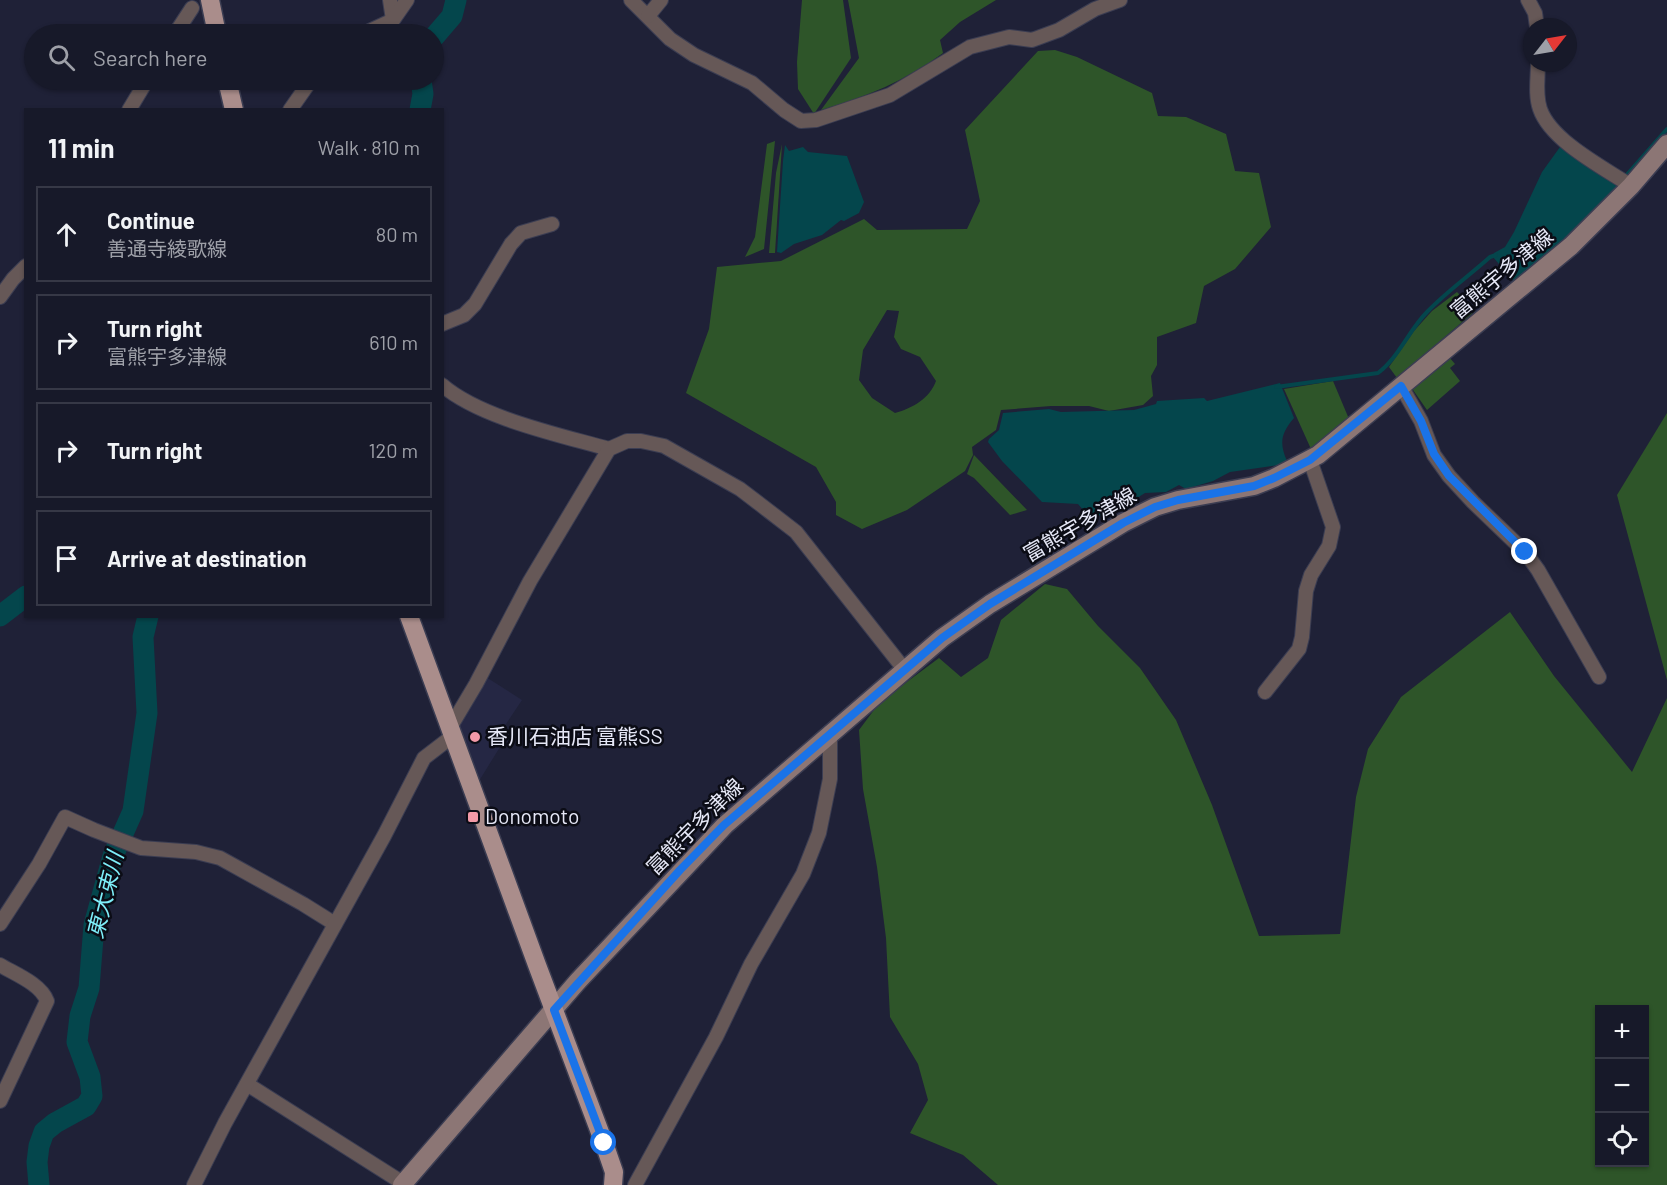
<!DOCTYPE html>
<meta charset="utf-8">
<style>
:root{--surface:#171929;--page:#202231;--text:#f1f3f6;--muted:#9ea0a8;--line:#363846}
body{margin:0;font-family:Barlow,"Noto Sans JP",sans-serif;background:var(--page);color:var(--text)}
.controls{position:absolute;right:18px;bottom:18px;display:grid;overflow:hidden;border-radius:0px;box-shadow:0 2px 4px #0004}
.controls button{width:54px;height:54px;display:grid;place-items:center;padding:0;border:0;border-bottom:2px solid var(--line);background:var(--surface);color:var(--text);font:30px sans-serif}
.compass{position:absolute;left:1523px;top:18px;width:54px;height:54px;border-radius:50%;background:var(--surface);box-shadow:0 2px 4px #0004;rotate:59deg}
.stop{position:absolute;width:18px;height:18px;margin:-14px;border:4px solid #1a73e8;border-radius:50%;background:#fff}
.stop.end{background:#1a73e8;border-color:#fff;box-shadow:0 2px 6px #0008}
.list{margin:0;padding:0;list-style:none}
h2{display:flex;justify-content:space-between;align-items:center;height:78px;margin:0;padding:0 24px;font-size:26px}
h2 small{font-size:20px;font-weight:400;color:var(--muted)}
.list li{display:grid;grid-template-columns:39px 1fr auto;gap:18px;align-items:center;box-sizing:border-box;height:96px;margin:0 12px 12px;padding:0 12px;border:2px solid var(--line);border-radius:0px}
.list b{display:block;font-size:22px;white-space:nowrap}
.list p{margin:0;font-size:20px;white-space:nowrap;color:var(--muted)}
.list em{font-size:20px;font-style:normal;color:var(--muted)}
.icon{flex:none;width:33px;height:33px;fill:none;stroke:currentColor;stroke-width:2;stroke-linecap:round;stroke-linejoin:round}
.map{position:relative;flex:none;width:1667px;height:1185px;overflow:hidden}
.search{position:absolute;background:var(--surface);box-shadow:0 2px 4px #0004;left:24px;top:24px;width:420px;height:66px;display:flex;align-items:center;gap:15px;box-sizing:border-box;padding:0 21px;border-radius:33px;color:var(--muted);font-size:22px}
.panel{position:absolute;background:var(--surface);box-shadow:0 2px 4px #0004;left:24px;top:108px;width:420px;height:510px;border-radius:0px}
.map>svg:first-child{display:block}
.built{fill:#252744}
.green{fill:#2e5529;fill-rule:evenodd}
.water{fill:#04464c}
.lines{fill:none;stroke-linecap:round;stroke-linejoin:round}
.stream{stroke:#04464c;stroke-width:4}
.river{stroke:#04464c;stroke-width:21}
.street-casing{stroke:#3b3d52;stroke-width:16}
.secondary-casing{stroke:#3b3d52;stroke-width:21}
.primary-casing{stroke:#3b3d52;stroke-width:21}
.street{stroke:#665857;stroke-width:14}
.secondary{stroke:#8c7675;stroke-width:18}
.primary{stroke:#aa8d8b;stroke-width:18}
.route{stroke:#1a73e8;stroke-width:8}
.poi-dot{fill:#f39aa8;stroke:#0b0c15;stroke-width:2}
.labels{text-anchor:middle;stroke-width:5;stroke-linejoin:round;paint-order:stroke}
.street-label{font-size:21px;fill:#e6e8f7;stroke:#0b0c15}
.poi-label{font-size:21px;fill:#e6e8f7;stroke:#0b0c15;text-anchor:start}
.water-label{font-size:22px;font-style:italic;fill:#7eeffa;stroke:#0b0c15}
</style>
<div class="map">
<svg width="1667" height="1185" viewBox="0 0 1667 1185">
<rect width="100%" height="100%" fill="#1f2137"/>
<path class="built" d="M486,677L522,700L494,742L500,747L479,781L458,724Z"/>
<g class="green">
<path d="M802,0H843L851,58L814,114L798,89L797,62Z"/>
<path d="M848,0H996L960,22L940,40L943,53C907,80 864,98 821,110L859,58Z"/>
<path d="M1055,50L1077,57L1152,93L1158,116L1186,117L1226,134L1235,171L1259,173L1271,227L1235,269L1204,286L1196,323L1157,337V365L1151,376L1153,396L1143,405L1109,411L1089,406H1051L1001,410L996,430L972,447L973,455L965,471L907,510L862,529L836,515V502L816,467L686,393L709,329L717,267L781,261L864,219L877,230L967,229L980,201L965,130L1038,51ZM887,310L899,311L894,337L901,349L920,357L936,381C930,398 913,408 895,413L872,398L859,380L863,350Z"/>
<path d="M775,141L764,249L745,257L755,237L767,144Z"/>
<path d="M782,144L775,253H769L776,173Z"/>
<path d="M1457,292L1475,311L1397,378L1389,367L1414,331L1432,311Z"/>
<path d="M1449,357L1455,364L1450,368L1460,381L1427,410L1411,387Z"/>
<path d="M1333,381L1349,419L1311,449L1284,389Z"/>
<path d="M1667,413V680L1617,495Z"/>
<path d="M974,455L1027,510L1010,515L974,478L967,474Z"/>
<path d="M1045,584L1067,589L1098,626L1140,668L1176,720L1212,805L1259,936L1340,934L1356,797L1368,749L1401,697L1510,612L1554,676L1632,772L1667,698V1185H998L963,1155L910,1133L928,1100L918,1064L890,1017L886,938L877,867L863,789L859,730L880,702L939,658L961,677L988,658L1001,620ZM1600,1010H1644V1162H1600Z"/>
</g>
<g class="water">
<path d="M785,145L789,151L803,147L808,152L847,156L864,202L859,213L844,221L841,220L822,235L794,244L781,253L777,252L783,161Z"/>
<path d="M1560,147L1620,186L1581,225L1515,283L1493,257L1494,253L1505,247L1514,232L1542,172Z"/>
<path d="M1280,383L1294,418C1281,433 1279,443 1287,461L1279,465L1230,472L1213,481L1186,489L1179,485L1166,492L1145,493L1107,517L1085,512L1078,504L1042,502L1002,461L988,442L989,439L999,430L1003,413L1049,409L1061,412L1134,410L1156,404L1157,401L1204,398L1207,401Z"/>
</g>
<g class="lines">
<g class="stream">
<path d="M1624,178L1667,129"/>
<path d="M1276,387L1378,373C1399,357 1409,330 1427,312C1445,293 1470,275 1490,257L1496,255"/>
</g>
<g class="river">
<path d="M434,37L452,16L456,0"/>
<path d="M420,110L423,94L421,80"/>
<path d="M0,616L26,596"/>
<path d="M39,1185L37,1162L39,1146L44,1132L55,1123L86,1106L92,1096L90,1077L77,1042L80,1016L89,988L94,925L113,856L133,811L147,713L143,637L148,616"/>
</g>
<g class="street-casing">
<g id="street">
<path d="M390,0L393,20"/>
<path d="M631,0L670,39L694,55L752,83L784,110L801,121L816,120L890,95L970,47L1009,37L1032,40L1059,30L1095,9L1120,0"/>
<path d="M1528,0L1535,13L1537,27"/>
<path d="M648,16L661,0"/>
<path d="M175,34L192,8"/>
<path d="M363,34L393,20L407,0"/>
<path d="M1538,63C1538,78 1535,95 1540,109C1551,141 1604,168 1631,186"/>
<path d="M129,110L147,80"/>
<path d="M290,110L311,80"/>
<path d="M0,297L13,279L26,266"/>
<path d="M442,324L464,315L475,304L511,244L521,233L552,224"/>
<path d="M442,385C480,418 560,435 609,449"/>
<path d="M1401,386L1421,421L1434,455L1449,476L1473,502L1525,552L1538,570L1599,677"/>
<path d="M1265,692L1299,649L1302,637L1306,591L1311,575L1329,546L1333,527L1310,460"/>
<path d="M451,726L476,684L530,581L609,449L627,441H641L664,446L740,489L761,505L796,532L904,669"/>
<path d="M0,924L39,864L65,817L94,830L141,848L196,852L220,858L303,904L335,924"/>
<path d="M0,965C15,974 41,984 47,1001L0,1101"/>
<path d="M247,1084L406,1185"/>
<path d="M194,1185L225,1123L384,836L424,758L454,735"/>
<path d="M635,1185L716,1037L751,964L803,874L819,833L830,779V732"/>
</g>
</g>
<g class="secondary-casing">
<path id="secondary" d="M402,1185L578,981L725,825L942,638L990,604L1123,523L1155,507L1178,500L1254,486L1274,478L1318,455L1571,246L1631,186L1667,144"/>
</g>
<g class="primary-casing">
<g id="primary">
<path d="M210,0L217,34"/>
<path d="M227,80L234,110"/>
<path d="M409,616L537,965L604,1143L614,1172L613,1185"/>
</g>
</g>
<use href="#street" class="street"/>
<use href="#secondary" class="secondary"/>
<use href="#primary" class="primary"/>
</g>
<g class="lines">
<path class="route" d="M604,1143L554,1010L680,870L724,825L942,638L990,604L1123,523L1155,507L1178,500L1254,486L1274,478L1310,460L1401,386L1421,421L1434,454L1449,476L1525,552"/>
</g>
<g class="poi-dot">
<circle cx="475" cy="737" r="6"/>
<rect x="467" y="811" width="12" height="12" rx="3"/>
</g>
<g class="labels">
<g class="street-label">
<text transform="translate(1502 274) rotate(-40)" y="7">富熊宇多津線</text>
<text transform="translate(1080 525) rotate(-30)" y="7">富熊宇多津線</text>
<text transform="translate(695 827) rotate(-45)" y="7">富熊宇多津線</text>
</g>
<g class="poi-label">
<text x="487" y="744">香川石油店 富熊SS</text>
<text x="485" y="824">Donomoto</text>
</g>
<g class="water-label">
<text transform="translate(105 895) rotate(-76)" y="8">東大束川</text>
</g>
</g>
</svg>
<div class="controls">
<button>+</button>
<button>−</button>
<button><svg class="icon" aria-label="locate" viewBox="0 0 24 24"><circle cx="12" cy="12" r="6"/><path d="M12 2v4M12 18v4M2 12h4M18 12h4"/></svg></button>
</div>
<svg class="compass" viewBox="-18 -18 36 36"><path d="M0-13l5 13h-10z" fill="#e53935"/><path d="M0 13l5-13h-10z" fill="#9ea0a8"/></svg>
<div class="stop" style="left:604px;top:1143px"></div>
<div class="stop end" style="left:1525px;top:552px"></div>
<div class="search"><svg class="icon" aria-label="search" viewBox="0 0 24 24"><circle cx="10" cy="10" r="6"/><path d="M15 15l6 6"/></svg>Search here</div>
<section class="panel">
<h2>11 min<small>Walk · 810 m</small></h2>
<ul class="list">
<li><svg class="icon" aria-label="ahead" viewBox="0 0 24 24"><path d="M12 20V5M6 11l6-6 6 6"/></svg><div><b>Continue</b><p>善通寺綾歌線</p></div><em>80 m</em></li>
<li><svg class="icon" aria-label="right" viewBox="0 0 24 24"><path d="M7 20v-9h11M14 6l5 5-5 5"/></svg><div><b>Turn right</b><p>富熊宇多津線</p></div><em>610 m</em></li>
<li><svg class="icon" aria-label="right" viewBox="0 0 24 24"><path d="M7 20v-9h11M14 6l5 5-5 5"/></svg><div><b>Turn right</b></div><em>120 m</em></li>
<li><svg class="icon" aria-label="arrive" viewBox="0 0 24 24"><path d="M6 21V4h12l-3 4 3 4H6"/></svg><div><b>Arrive at destination</b></div></li>
</ul>
</section>
</div>
